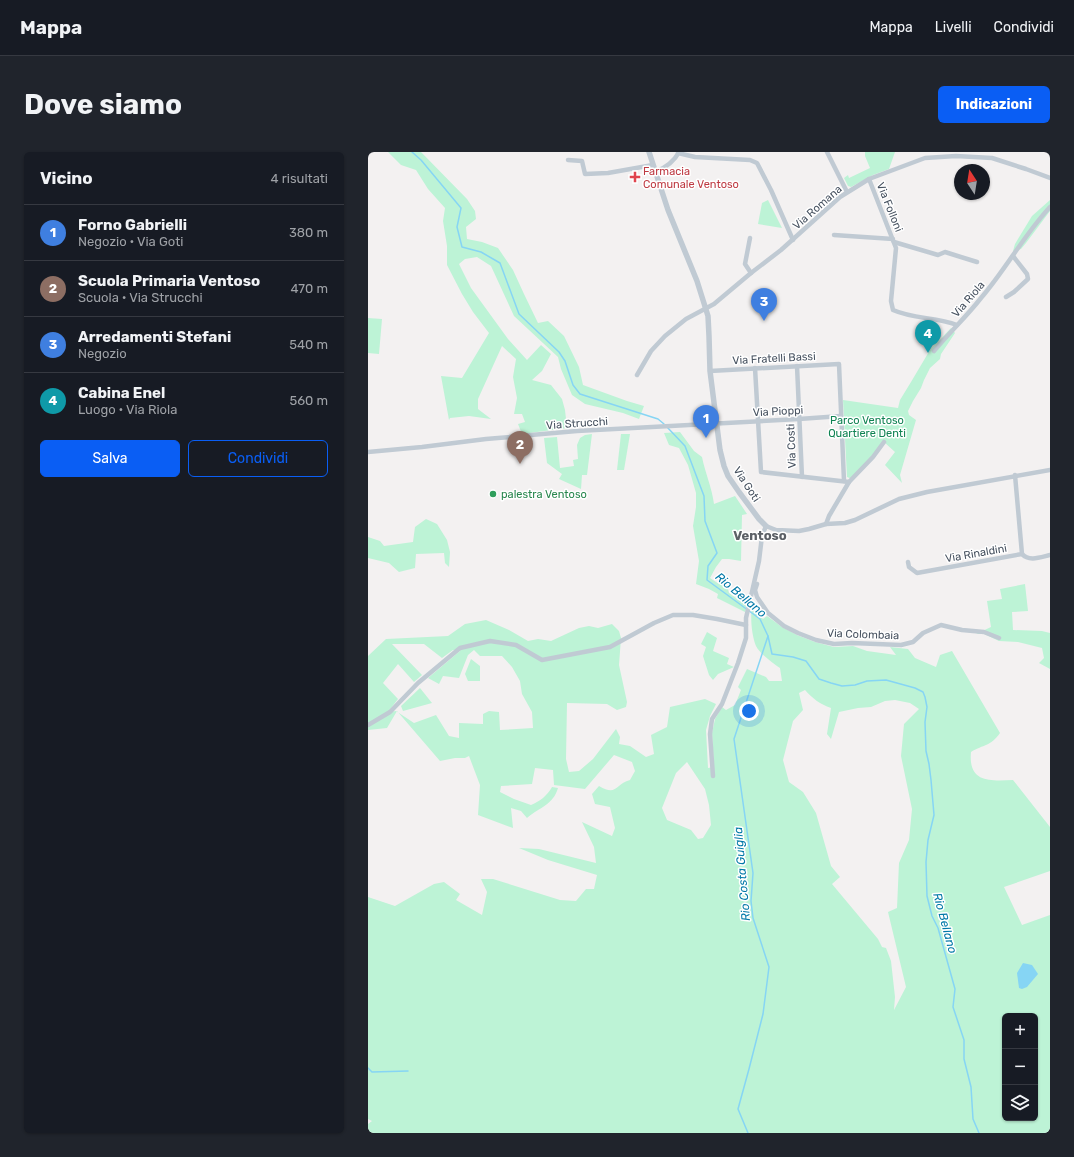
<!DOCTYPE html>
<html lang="it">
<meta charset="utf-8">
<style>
:root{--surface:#171b24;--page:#20242c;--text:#f1f3f6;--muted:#9ea1a6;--line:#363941;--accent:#0a5ef4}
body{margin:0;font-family:Rubik,sans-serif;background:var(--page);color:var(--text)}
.controls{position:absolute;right:12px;bottom:12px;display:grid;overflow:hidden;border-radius:6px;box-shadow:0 1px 3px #0004}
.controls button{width:36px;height:36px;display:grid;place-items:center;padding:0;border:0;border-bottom:1px solid var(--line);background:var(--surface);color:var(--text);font:20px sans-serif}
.compass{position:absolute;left:586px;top:12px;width:36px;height:36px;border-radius:50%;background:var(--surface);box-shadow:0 1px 3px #0004;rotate:348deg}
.you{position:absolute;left:381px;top:559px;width:14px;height:14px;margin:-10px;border:3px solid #fff;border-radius:50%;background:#1a73e8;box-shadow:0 0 0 6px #1a73e833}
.badge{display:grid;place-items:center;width:26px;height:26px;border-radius:50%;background:var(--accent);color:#fff;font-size:13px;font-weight:700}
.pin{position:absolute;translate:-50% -33px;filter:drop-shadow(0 1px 2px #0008)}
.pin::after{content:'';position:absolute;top:21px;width:14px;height:12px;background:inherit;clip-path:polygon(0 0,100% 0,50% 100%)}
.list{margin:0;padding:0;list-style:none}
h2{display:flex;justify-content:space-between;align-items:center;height:52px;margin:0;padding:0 16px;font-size:17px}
h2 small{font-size:13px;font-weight:400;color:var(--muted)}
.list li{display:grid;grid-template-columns:26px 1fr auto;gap:12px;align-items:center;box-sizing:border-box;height:56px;padding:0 16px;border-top:1px solid var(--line)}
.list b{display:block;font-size:15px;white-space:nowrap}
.list p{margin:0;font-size:13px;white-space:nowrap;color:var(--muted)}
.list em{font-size:13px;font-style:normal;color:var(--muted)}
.actions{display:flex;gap:8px;padding:12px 16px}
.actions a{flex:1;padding:9px 0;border:1px solid var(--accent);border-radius:6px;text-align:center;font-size:14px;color:var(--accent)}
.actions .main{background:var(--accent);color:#fff}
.icon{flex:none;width:22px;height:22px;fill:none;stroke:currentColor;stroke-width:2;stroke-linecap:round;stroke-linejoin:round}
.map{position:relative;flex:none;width:682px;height:981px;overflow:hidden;border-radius:6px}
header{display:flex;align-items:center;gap:24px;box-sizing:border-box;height:56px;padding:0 20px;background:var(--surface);border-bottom:1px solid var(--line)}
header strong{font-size:19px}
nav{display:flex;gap:22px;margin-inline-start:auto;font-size:14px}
.intro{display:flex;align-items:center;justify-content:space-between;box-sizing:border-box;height:96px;padding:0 24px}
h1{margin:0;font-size:28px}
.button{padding:10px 18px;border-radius:6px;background:var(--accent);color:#fff;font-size:14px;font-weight:700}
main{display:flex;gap:24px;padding:0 24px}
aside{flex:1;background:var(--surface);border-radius:6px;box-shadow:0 1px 3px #0004}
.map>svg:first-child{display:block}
.green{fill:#bdf3d6;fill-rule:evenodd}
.water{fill:#86d5f4}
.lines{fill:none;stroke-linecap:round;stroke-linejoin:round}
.stream{stroke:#86d5f4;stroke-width:1.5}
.minor{stroke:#c0cad3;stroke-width:4.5}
.tertiary{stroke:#c0cad3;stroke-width:5.5}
.health-dot{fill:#e0444e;stroke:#fff;stroke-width:1.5}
.leisure-dot{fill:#2e9e5b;stroke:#fff;stroke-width:1.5}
.labels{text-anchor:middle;stroke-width:3;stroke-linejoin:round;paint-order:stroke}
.health-label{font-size:11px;fill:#be3a42;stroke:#fff;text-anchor:start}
.street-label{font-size:11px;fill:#475260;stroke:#fff}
.park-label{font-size:11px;fill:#108353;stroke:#fff}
.leisure-label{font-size:11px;fill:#27864d;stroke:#fff;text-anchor:start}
.water-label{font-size:12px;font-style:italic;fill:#0279a8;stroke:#fff}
.quarter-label{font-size:13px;font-weight:bold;fill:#5c6066;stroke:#fff}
</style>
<header>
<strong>Mappa</strong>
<nav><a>Mappa</a><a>Livelli</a><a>Condividi</a></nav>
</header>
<div class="intro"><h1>Dove siamo</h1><a class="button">Indicazioni</a></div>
<main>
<aside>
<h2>Vicino<small>4 risultati</small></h2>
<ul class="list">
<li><span class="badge" style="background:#3f7fe0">1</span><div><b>Forno Gabrielli</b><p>Negozio · Via Goti</p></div><em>380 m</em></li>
<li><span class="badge" style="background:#8d6e63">2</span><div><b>Scuola Primaria Ventoso</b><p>Scuola · Via Strucchi</p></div><em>470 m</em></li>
<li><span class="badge" style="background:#3f7fe0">3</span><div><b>Arredamenti Stefani</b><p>Negozio</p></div><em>540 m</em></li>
<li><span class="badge" style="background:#0f9aa8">4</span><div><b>Cabina Enel</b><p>Luogo · Via Riola</p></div><em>560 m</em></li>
</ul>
<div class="actions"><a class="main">Salva</a><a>Condividi</a></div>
</aside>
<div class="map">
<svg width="682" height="981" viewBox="0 0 682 981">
<rect width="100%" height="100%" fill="#f3f1f1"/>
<g class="green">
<path d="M20,0H53L99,47L107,59L108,67L98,75L99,87L114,90L130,96L145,118L156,142L170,171L180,169L196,184L211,215L215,233L259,249L276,254L271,267L255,261L217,252L204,243L193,217L190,205L146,164L123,114L109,105L97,107L91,112L103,136L140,187L159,208L173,193L183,202L174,219L164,228L183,233L194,247L197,258L199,276L154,282L150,272L157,270L154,262H146L149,246L145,225L148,207L134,194L110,247V257L123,267L101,264L82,266L81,268L73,224L94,226L121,181L105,160L94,142L79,113V94L75,69L77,56L60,37L48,18L33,13Z"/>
<path d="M497,0H527L521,17L505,23L483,35L480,34L476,26L480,23L481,26L502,16L497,4Z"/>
<path d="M400,48L414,76L390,72L394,51Z"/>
<path d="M682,48V59L658,91L653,97L645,99L647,92L664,64Z"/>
<path d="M0,166L14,167L11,202L0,201Z"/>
<path d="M583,176L587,181L573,202L572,207L562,216L556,228L553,236L545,249L540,259L541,263L548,268L532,323L534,331L517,313L527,300L516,290L484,327L479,325L475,248L530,256L532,248L543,230L562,198Z"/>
<path d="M312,280L326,299L334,305C337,320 344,336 346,352L367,344L379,362L374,363L373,409L361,407H354L348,415L342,426L351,432L358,431L361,441L379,454L377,460L349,446L350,442L341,437L328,432L331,409L325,374L328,355V341L320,313L311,296L301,293L296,281Z"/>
<path d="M224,282L219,323H214L213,337L191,327L194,322L179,311L176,286L189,285L192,316L206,314L205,308L210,307L209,293L212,286L217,283Z"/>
<path d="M253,282H262L256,318H249Z"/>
<path d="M58,367L69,372L79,388L82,400L81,415L77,411L76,401L48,402L47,416L31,420L21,411L0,406V385L12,389L16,394L45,390L47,375Z"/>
<path d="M657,432L660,459L644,460L645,478L674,479L682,481V517L671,511L676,506L674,496L650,490L631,489L616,482H608L623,475L619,449L634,447L632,437Z"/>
<path d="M384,456L395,467L399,464L414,475L429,483L447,490L466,495L485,494L499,499L528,503L522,495L540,497L547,506L568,515L572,503L584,499L632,581C622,595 616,592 603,600C600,631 622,629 645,628L682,675V719L636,735L654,773L682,763V981H0V972L4,969L0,967V745L27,754L66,732L76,730L92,742L88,748L114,763L119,740L113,727H125L192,748L208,749L218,737H226L229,723L180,708L151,696L171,697L228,711L226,695L214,670L244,684L247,676L242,655L227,652L224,642L231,634C249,645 247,632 262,628L267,619L264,610L246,603L217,637L186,633L185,618L167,616L164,632L133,634L132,640L146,647L163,653C172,649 179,644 184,635L190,636C185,653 172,655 159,666L153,659L143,656L145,676L110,663L112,633L101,604L97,606H87L72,609L29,559L19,576L0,578V504L18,487L80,484L97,472L118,468L141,478L160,489L170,487L183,489L211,476L221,474L230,476L244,472L251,479L253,486L251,513L259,550L258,555L249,558L239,552L199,551L198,607L201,620L211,619L225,607L248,577L252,585L251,592L262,594L278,605L286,602L283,583L299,575L302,555L337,547L348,552L342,564L338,578L340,616L346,615L344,581L347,567L354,555L358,558L367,553L373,538L370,535L379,517L398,525L401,529H414L412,516C405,511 392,502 388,494C384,485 382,466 384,456ZM24,492H56L74,506L85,498L92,499L60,526L71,532L75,524L91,526L100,503L106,498L112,504H134L144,515L152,529L154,542L164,560L165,576L132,578L131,560L121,559L115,562V572L91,571V586L81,584L68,563L46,571L28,559L20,560L30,547L15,531L30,512L46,530L54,523ZM437,538C445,547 452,552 463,556L459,582L463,587L471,560L490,556L503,555L517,549L527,548L542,551L551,557L536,572L533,604L544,657L541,688L531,711L529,756L520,760L538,835L526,858L527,845L523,809L518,796L514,795L510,787L464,732L472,725L463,714L448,661L435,640L421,630L415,608L425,569L435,558L431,541ZM319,610L337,637L341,653L343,673L335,686L330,687L323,678L299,668L294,656L308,621ZM637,864H667V966H637Z"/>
<path d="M339,480L349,486L345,499L361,506L359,512L366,515L350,522L345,528L341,523L335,504L338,495L333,492Z"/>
<path d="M103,507L112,514V529H100L97,522Z"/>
<path d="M52,536L64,551L35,559L33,554Z"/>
</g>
<path class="water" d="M655,811L664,813L670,822L659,835L654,837L651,836L649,821Z"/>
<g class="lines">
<g class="stream">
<path d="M44,0L53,8L93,56L89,75L94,95L113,100L132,111L151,162L191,200L197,209L205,233L212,242L290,267L296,272"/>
<path d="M299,275L317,294L336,344L337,369L349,401L340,414L339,428L392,467L400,484L404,502L425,505L438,509L451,527L463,531L474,534L487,533L499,529L518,528L547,536L555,540L557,545L559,555L557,570L558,599L561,612L563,628L566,663L560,688L558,710L559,744L564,764L570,776L587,837L585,855L596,888V907L603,935L605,967L611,981"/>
<path d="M0,916L4,920L40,919"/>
<path d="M380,981L370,957L381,917L395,862L401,815L385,766L383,749L385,721L366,587L400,484"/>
</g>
<g class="minor">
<path d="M459,0L479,40"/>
<path d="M310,1L327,5L382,8L389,11L403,38L425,88"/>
<path d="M200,8L214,9L217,22L240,21L285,13"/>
<path d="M287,20C297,16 306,10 311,0"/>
<path d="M501,27L528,96L523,149L525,158C545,167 568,165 589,173"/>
<path d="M466,83L525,87"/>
<path d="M382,86L377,112L383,121"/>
<path d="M526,90L570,103L577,100L609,110"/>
<path d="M638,145L646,140L660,127L659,122L645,104"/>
<path d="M566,199C581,181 599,164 613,146C638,117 656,83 682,55"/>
<path d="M429,214L434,325"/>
<path d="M387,216L393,320L481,330"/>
<path d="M342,219L471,212L476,329"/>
<path d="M269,223L283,199L297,184L318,167L346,152L383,121L413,98L472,45L501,27L557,6L588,4L624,6L658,17L682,26"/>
<path d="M0,300L54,295L118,287L209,279L431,267L473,264"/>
<path d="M458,372L461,364L481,330L505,305L516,290"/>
<path d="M654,402C661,410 673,405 682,403"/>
<path d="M540,410L541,415L549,421L654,402L647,323"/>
<path d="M389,432L387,438L389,445L400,461L416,474L430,481L448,488L466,492L484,491L533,493L545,490L555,481L573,473L594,478L616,480L631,486"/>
<path d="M0,573L22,560L50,531L92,496L122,489L148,493L174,508L242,495L286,471L305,463H325L349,467L378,473"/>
<path d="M345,624L342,582L344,567L354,552L370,511L378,486V466L391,409L394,384L398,374L408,378L431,379L441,377L458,372L477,371L487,368L531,347L559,340L682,318"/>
</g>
<path class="tertiary" d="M281,0L300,58L329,129L340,164L341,184L342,219L352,298L356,314L360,324L371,340L391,367L398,374"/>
</g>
<path class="health-dot" d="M265 19h4v4h4v4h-4v4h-4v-4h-4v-4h4z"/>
<circle class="leisure-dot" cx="125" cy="342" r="4"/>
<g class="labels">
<g class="health-label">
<text x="275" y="23">Farmacia<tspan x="275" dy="13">Comunale Ventoso</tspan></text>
</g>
<g class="street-label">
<text transform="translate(449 55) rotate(-41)" y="4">Via Romana</text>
<text transform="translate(522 55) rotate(68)" y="4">Via Folloni</text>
<text transform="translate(600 147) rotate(-49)" y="4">Via Riola</text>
<text transform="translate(406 206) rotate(-3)" y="4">Via Fratelli Bassi</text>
<text transform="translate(410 259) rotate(-3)" y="4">Via Pioppi</text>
<text transform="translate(209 271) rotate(-4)" y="4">Via Strucchi</text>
<text transform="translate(423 294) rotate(-92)" y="4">Via Costi</text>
<text transform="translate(379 332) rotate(57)" y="4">Via Goti</text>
<text transform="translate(608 401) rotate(-10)" y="4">Via Rinaldini</text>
<text transform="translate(495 482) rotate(2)" y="4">Via Colombaia</text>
</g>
<g class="park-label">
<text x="499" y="272">Parco Ventoso<tspan x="499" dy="13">Quartiere Denti</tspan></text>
</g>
<g class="leisure-label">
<text x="133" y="346">palestra Ventoso</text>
</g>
<g class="water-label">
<text transform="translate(373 443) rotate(40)" y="4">Rio Bellano</text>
<text transform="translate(374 722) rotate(-95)" y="4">Rio Costa Guiglia</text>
<text transform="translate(577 771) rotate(75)" y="4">Rio Bellano</text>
</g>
<g class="quarter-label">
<text x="392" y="388">Ventoso</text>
</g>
</g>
</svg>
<div class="controls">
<button>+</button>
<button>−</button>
<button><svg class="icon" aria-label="layers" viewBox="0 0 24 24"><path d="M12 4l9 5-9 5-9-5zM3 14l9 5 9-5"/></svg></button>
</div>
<svg class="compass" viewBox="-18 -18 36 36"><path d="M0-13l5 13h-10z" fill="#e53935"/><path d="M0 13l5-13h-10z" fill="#9ea1a6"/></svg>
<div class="you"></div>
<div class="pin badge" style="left:338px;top:286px;background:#3f7fe0">1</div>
<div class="pin badge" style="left:152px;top:312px;background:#8d6e63">2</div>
<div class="pin badge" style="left:396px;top:169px;background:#3f7fe0">3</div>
<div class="pin badge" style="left:560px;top:201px;background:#0f9aa8">4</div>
</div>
</main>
